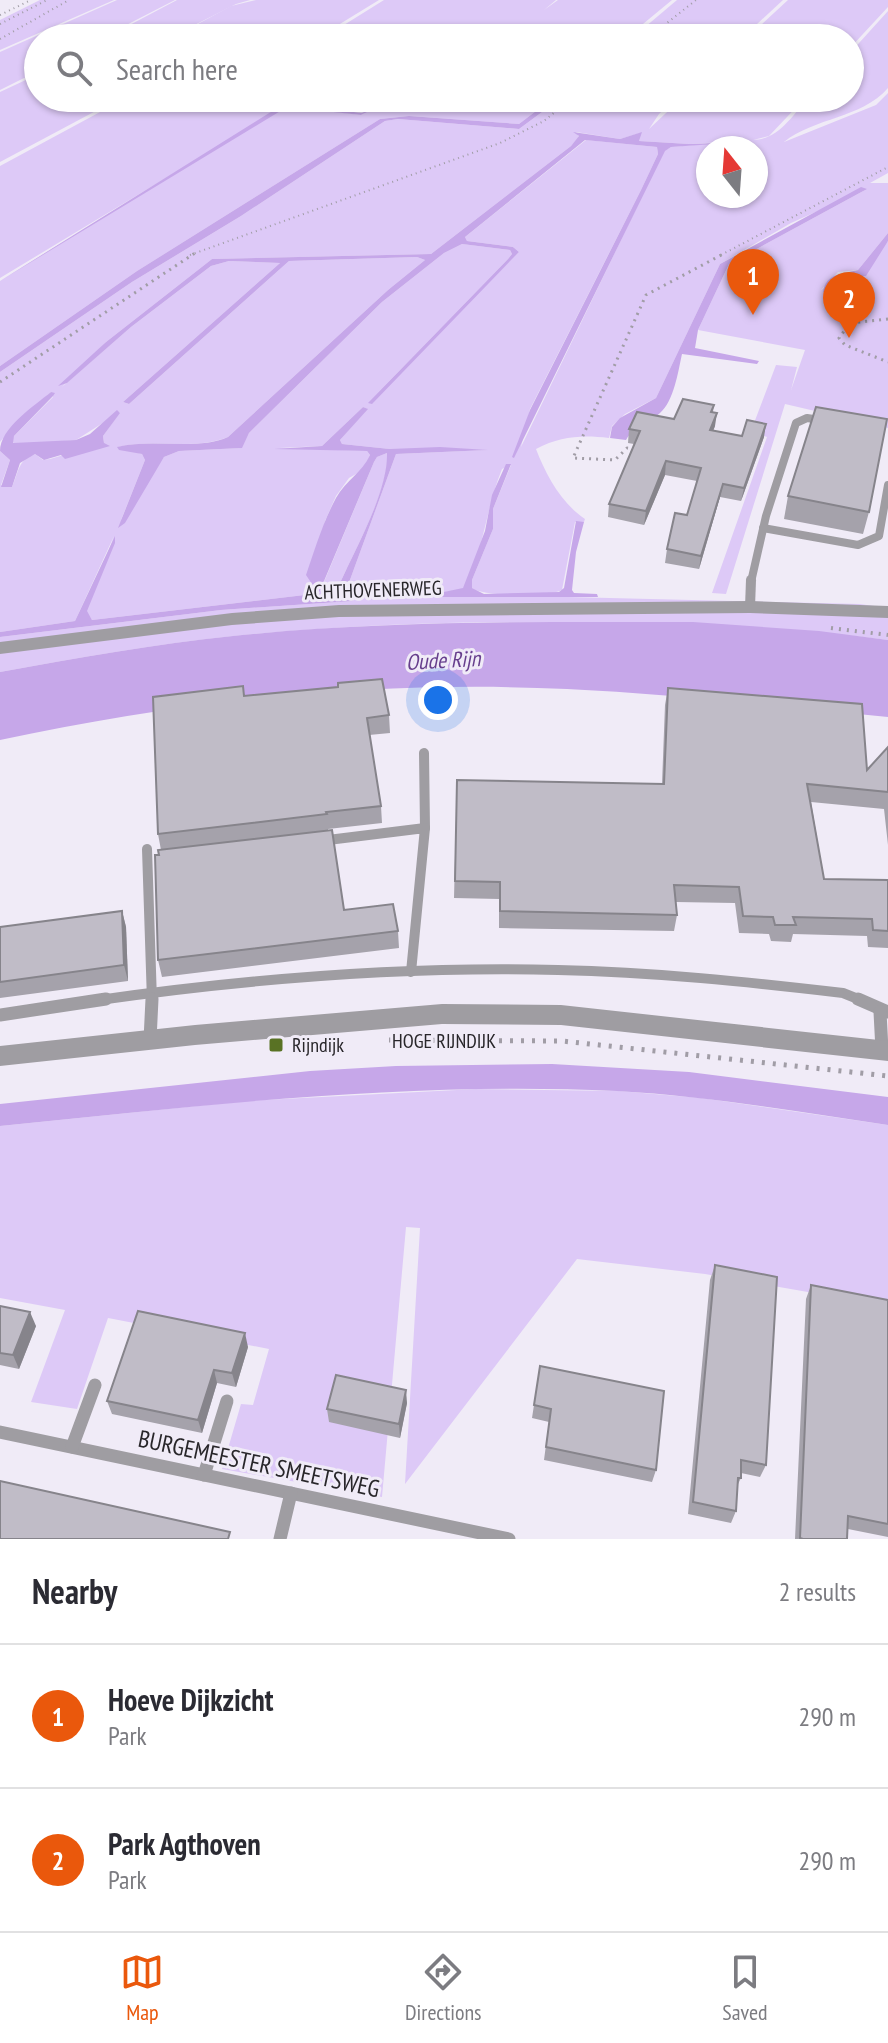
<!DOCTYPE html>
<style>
:root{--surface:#fff;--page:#f7f7f7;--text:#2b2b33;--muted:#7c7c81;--line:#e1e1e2;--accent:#ea580c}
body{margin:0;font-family:"PT Sans Narrow",sans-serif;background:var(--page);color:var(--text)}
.compass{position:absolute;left:696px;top:136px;width:72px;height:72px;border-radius:50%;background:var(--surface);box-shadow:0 2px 6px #0004;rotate:343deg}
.you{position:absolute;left:438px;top:700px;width:28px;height:28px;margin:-20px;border:6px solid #fff;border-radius:50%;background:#1a73e8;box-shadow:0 0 0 12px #1a73e833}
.badge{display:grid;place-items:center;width:52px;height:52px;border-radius:50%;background:var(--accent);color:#fff;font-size:26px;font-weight:700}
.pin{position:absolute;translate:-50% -66px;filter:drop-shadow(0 2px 4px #0008)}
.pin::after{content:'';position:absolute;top:42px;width:28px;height:24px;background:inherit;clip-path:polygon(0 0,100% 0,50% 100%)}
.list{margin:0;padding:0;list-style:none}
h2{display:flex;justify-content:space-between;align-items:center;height:104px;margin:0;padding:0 32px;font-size:34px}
h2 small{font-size:26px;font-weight:400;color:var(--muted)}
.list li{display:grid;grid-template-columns:52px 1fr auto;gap:24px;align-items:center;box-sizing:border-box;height:144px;padding:0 32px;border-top:2px solid var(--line)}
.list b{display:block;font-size:30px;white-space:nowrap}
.list p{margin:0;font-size:26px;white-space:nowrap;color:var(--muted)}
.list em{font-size:26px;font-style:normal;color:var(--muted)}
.icon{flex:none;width:44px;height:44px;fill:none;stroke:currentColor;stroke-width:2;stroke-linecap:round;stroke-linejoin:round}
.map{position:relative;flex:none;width:888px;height:1539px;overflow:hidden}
.search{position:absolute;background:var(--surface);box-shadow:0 2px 6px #0004;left:24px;right:24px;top:24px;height:88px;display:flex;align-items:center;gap:20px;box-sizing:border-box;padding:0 28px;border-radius:44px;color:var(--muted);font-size:30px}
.sheet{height:392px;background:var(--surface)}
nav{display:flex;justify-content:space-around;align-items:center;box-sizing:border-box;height:112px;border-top:2px solid var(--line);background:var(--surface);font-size:22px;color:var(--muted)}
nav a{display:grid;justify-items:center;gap:4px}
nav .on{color:var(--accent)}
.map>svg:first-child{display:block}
.green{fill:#ddc9f7;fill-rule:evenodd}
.water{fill:#c6a7e9;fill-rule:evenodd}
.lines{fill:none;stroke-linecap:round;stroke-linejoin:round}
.path-far3{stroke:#a19da6;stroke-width:2;stroke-dasharray:1 4;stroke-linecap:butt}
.path-far2{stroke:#a19da6;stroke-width:3;stroke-dasharray:2 5;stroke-linecap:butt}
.path-far1{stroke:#a19da6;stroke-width:4;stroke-dasharray:2 6;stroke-linecap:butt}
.path{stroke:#a19da6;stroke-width:5;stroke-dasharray:3 8;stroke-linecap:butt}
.service-far2{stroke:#9f9da2;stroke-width:8}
.service-far1{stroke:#9f9da2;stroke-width:10}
.service{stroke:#9f9da2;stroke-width:13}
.tertiary{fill:#9f9da2;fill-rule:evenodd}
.wall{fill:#a5a2ab}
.shaded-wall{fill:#86848b}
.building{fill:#c0bcc7;stroke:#86848b;stroke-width:2}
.poi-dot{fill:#597224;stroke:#f0ebf7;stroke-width:3}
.labels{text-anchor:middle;stroke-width:6;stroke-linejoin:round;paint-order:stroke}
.street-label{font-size:20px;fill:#28262a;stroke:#f0ebf7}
.poi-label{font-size:20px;fill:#28262a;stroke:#f0ebf7;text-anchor:start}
.water-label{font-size:22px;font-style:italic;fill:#673f8d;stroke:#f0ebf7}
.near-street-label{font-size:24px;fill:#28262a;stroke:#f0ebf7}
</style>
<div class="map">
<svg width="888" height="1539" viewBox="0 0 888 1539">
<rect width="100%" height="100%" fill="#f0ebf7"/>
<g class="green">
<path d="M40,0H114L0,50V20Z"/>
<path d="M117,0H175L101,38H38V71L0,90V52Z"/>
<path d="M177,0H250L236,4L169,38H105Z"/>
<path d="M256,0H379L317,38H172L231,6Z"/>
<path d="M384,0H556L544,10L558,0H672L626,38H506L518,28L504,38H323Z"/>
<path d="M677,0H783L742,38H632Z"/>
<path d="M788,0H888V7L850,48V38H747Z"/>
<path d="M888,11V88C861,119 815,117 784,142L876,105L888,93V173L870,183H888V233L858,270L838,272L821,290L843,276H859L888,241V428L785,404L726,594L712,593L767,437L751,431L776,365L797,367L791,390L805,350L698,330L729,264L867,189L791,223L720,264L656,398L625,414L612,426L609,438C582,435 561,436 536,449C546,475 561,503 585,519L584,522H575L562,590C548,597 483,597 472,588V580L493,529V509L511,465L502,469C486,508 484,551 463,589L434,594L363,597L527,596L860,604L888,608V640C799,628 712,625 622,623C493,620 362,623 234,636C155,644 78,658 0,672V637L221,610L353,601L347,588L396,454L487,450L390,449L342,444L340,440L367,409L363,407L322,446L279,448L367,451L370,455L363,470L349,478L336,496L325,521L313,594L92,620L86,611L114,536L75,621L0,632V451L10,460L1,485L12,487C19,471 18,460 35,454L43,460L50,459L104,443L103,436L120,412L76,440L15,445L12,441L14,436L53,397L51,392L15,424L0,442V372L132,282L241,216L385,121L398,119L519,129L561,98H677L659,114L649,129L682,98H805L769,136L753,140C778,140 793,115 808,98H850V53ZM576,132L620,139L640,133L639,141L689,144L740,141L671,147L664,151L521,447L530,409L641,190L658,154L657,147L586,140L465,237L467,241L513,247L519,252L368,403L508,259L512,254L510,250L462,244L444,253L382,302L249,433L241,448L179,451L164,457L121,520L145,460L142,454L118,447C153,438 194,451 228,437L388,290L425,260L417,257L289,261L129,404L123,402L280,263L229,261L211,266L131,327L62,387L106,342L212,259L431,254L571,146L579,137ZM708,148H756V196H708Z"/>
<path d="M30,78L38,79V98H120L0,162V92Z"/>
<path d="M126,98H237L282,104L258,122L289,106L361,115L365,113L242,98H348L342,104L351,98H424L420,103L426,98H553L519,124L409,116L380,119L137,271L0,366V281L252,126L0,278V166Z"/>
<path d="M387,453C390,488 355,549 340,583L342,596L322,597L319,594L374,462L377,457Z"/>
<path d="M476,1089L619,1091L701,1098L888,1125V1306L705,1274L577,1259L405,1484L420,1228L406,1227L382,1497L222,1469L241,1404L253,1405L269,1349L108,1318L77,1409L31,1402L65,1310L0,1298V1126L246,1101Z"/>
</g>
<g class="water">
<path d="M237,98L362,113L383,103L409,104L426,98L418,104H383L361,115L287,107L0,281L282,105Z"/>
<path d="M553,98H561L519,129L398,119L385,121L241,216L132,282L0,372V366L137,271L380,119L409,116L519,124Z"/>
<path d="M573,132L620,139L642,132L639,141L689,144L743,142L671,147L665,151L514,458L512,457L530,410L641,190L658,154L657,147L585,140L465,237L467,241L513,247L519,252L372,404L368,403L508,259L512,254L510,250L462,244L444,253L382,302L249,433L242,448L179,451L164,457L125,523L118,528L145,460L142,454L119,450L117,447C152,438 198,451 228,437L388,290L425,260L417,257L289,261L129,404L123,402L280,263L229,261L211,266L131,327L67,383L58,386L106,342L212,259L431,254L571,146L579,136Z"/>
<path d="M861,187L867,189L729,264L698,330L695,348L759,361L757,364L682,354C678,372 674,401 660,413C647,425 635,425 626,440L610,438L612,427L620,418L656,398L720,264Z"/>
<path d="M888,233V241L866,276H843L827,292H823C826,273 842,274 858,270Z"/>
<path d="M51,392L55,393L53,396L14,436L13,443L76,440L90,434L117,410L120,413L103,436L104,443L110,446L65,459L61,455L44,460L35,454L20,463L12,487H1L10,460L0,451C0,428 34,406 51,392Z"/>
<path d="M363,407L368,409L340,440L342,444L390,449L440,447L488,450L396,454L347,588L353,601L221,610L0,637V632L75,621L115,536V543L87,611L92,620L313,594L316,590L306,575C315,549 323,522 336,498C346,480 362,473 370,455L367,451L274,449L322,446ZM387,453C388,492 356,547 340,583L342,596L322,597L319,593L374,462L377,457Z"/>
<path d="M506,464H511L493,509V529L472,580V588L484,594L559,592L564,588L576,521L584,522L576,552L572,590L574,593L597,594L598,597H363L434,594L463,588L485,531L492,495Z"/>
<path d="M693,622L819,631L888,640V717C781,707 674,694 567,689C377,680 185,700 0,740V672C78,658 155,644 233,636C386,620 540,622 693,622Z"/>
<path d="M552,1064L689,1072L888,1097V1125C798,1112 708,1096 617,1091C411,1081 205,1105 0,1126V1104L310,1071L396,1066Z"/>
</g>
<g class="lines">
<g class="path-far3">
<path d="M0,15L31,0"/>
<path d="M0,24L47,0"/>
<path d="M648,38L696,0"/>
<path d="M0,39L69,0"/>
<path d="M190,255L500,143L544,121L572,98"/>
<path d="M721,255L888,167"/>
</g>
<g class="path-far2">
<path d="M888,319L850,323L839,338L845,345L888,362"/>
<path d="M0,382L195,253"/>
<path d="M635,449L627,448L615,460L573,458L646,295L725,253"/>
</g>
<path class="path-far1" d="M831,628L888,635"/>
<path class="path" d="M389,1040L562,1041L888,1076"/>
<g class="service-far2">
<path d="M763,528L858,545L879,536L888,485"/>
<path d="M751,582L766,516L796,423L807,418L826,421"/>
</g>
<g class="service-far1">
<path d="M750,607L751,580"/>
<path d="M424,753L425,828"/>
<path d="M320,841L425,828L411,972"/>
<path d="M147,849L152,1001"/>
<path d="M92,1001C245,979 403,966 558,970C654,972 748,982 843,993L863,1001"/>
</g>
<g class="service">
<path d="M858,999L888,1012"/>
<path d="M880,1012L882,1050"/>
<path d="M0,1015L106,999"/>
<path d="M150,1040L152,999"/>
<path d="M0,1432L509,1539"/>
<path d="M72,1447L95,1385"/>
<path d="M204,1475L227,1401"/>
<path d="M280,1539L291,1493"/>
</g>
<g class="tertiary">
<path d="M750,601L888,606V618L750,613L339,617L232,625L0,654V642L232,613L339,605Z"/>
<path d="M442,1004L561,1005L888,1041V1061L561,1025L442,1024L195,1045L0,1066V1046L195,1025Z"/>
</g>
</g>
<g class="wall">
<path d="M714,405L713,412L715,426L713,431L742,436L764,437L741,501L720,497L699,569L665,563L667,549L687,515L697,481L665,475L644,525L608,517L609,504L634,444L628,443L629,429L674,419Z"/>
<path d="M788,496L869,512L863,534L784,519Z"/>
<path d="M668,688L867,770L888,747V845L884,809L811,802L824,879L888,880V948L868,947L867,936L793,934L791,942L771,941L769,934L739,933L735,903L676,902L677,915L674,931L499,928V899L454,898L457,780L662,784L665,705Z"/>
<path d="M245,696L389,715L390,733L369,735L381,806L382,823L328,829L344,910L398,931L399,948L162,977L158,960L161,850L158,834Z"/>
<path d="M122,911L126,927L128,981L0,998V927Z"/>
<path d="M715,1265L766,1465L760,1477L741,1473V1478L737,1486L736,1511L731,1523L688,1514L710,1280Z"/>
<path d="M811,1285L888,1300V1537L848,1529L847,1539H795L806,1299Z"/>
<path d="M0,1306L36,1326L19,1369L0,1365Z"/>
<path d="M248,1347L236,1387L217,1383L202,1433L112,1414L107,1401Z"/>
<path d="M540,1366L656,1470L652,1482L544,1460L549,1422L532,1418Z"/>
<path d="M407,1403L400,1438L329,1422L327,1409Z"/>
</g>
<g class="shaded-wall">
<path d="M717,413L715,426L708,443L710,430Z"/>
<path d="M766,424L764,437L741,501L744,488Z"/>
<path d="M666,461L665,475L644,525L646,511Z"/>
<path d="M723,484L720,497L699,569L701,556Z"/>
<path d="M122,911L126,927L128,981L124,965Z"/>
<path d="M30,1312L36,1326L19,1369L13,1355Z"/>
<path d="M245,1333L248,1347L236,1387L232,1373Z"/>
<path d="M214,1370L217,1383L202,1433L198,1420Z"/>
<path d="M406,1390L407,1403L400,1438L399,1424Z"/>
</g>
<g class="building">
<path d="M683,399L714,405L711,412L717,413L710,430L742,436L747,420L766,424L744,488L723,484L701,556L667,549L675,513L687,515L701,468L666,461L646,511L609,504L640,431L629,429L637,412L674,419Z"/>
<path d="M816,407L887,419L869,512L788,496Z"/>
<path d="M382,679L389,715L367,718L381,806L326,812L327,814L158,834L153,697L243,686L244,696L338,687V683Z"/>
<path d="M668,688L862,704L867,770L888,747V792L807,784L824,879L888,880V931L873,930L872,919L793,917L796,925H775L773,917L743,916L739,887L674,885L677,915L500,911V882L455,881L457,780L664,784Z"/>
<path d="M332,830L344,910L393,904L398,931L158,960L155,855H159L158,850Z"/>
<path d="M122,911L124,965L0,982V927Z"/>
<path d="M715,1265L777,1277L766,1465L741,1460V1478H738L736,1511L693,1502Z"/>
<path d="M811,1285L888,1300V1524L848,1516L847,1539H803L800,1538Z"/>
<path d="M0,1306L30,1312L13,1355L0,1353Z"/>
<path d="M138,1311L245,1333L232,1373L214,1370L198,1420L107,1401Z"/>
<path d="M540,1366L664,1391L656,1470L546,1447L551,1409L534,1405Z"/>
<path d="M336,1375L406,1390L399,1424L327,1409Z"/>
<path d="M0,1481L230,1532L228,1539H0Z"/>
</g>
<rect class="poi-dot" x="268" y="1037" width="16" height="16" rx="4"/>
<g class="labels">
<g class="street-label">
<text transform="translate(373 590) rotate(-2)" y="7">ACHTHOVENERWEG</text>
<text x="444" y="1048">HOGE RIJNDIJK</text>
</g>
<g class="poi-label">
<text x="292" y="1052">Rijndijk</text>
</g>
<g class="water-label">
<text transform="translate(443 660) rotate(-3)" y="8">Oude Rijn</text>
</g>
<g class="near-street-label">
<text transform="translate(259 1464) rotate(12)" y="8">BURGEMEESTER SMEETSWEG</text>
</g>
</g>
</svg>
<svg class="compass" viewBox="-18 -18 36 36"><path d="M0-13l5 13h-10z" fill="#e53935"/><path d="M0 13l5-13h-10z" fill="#7c7c81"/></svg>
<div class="you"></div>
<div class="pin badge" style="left:753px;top:315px">1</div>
<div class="pin badge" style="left:849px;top:338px">2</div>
<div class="search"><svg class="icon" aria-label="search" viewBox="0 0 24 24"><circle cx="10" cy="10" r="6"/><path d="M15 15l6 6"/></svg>Search here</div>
</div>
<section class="sheet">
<h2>Nearby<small>2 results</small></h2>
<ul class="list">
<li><span class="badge">1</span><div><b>Hoeve Dijkzicht</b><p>Park</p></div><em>290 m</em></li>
<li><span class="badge">2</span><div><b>Park Agthoven</b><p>Park</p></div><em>290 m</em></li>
</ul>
</section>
<nav>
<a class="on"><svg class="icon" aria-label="map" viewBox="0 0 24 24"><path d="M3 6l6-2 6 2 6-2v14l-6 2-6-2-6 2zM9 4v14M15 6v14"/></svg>Map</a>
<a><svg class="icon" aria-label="directions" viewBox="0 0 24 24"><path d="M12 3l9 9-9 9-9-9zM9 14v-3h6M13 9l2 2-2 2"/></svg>Directions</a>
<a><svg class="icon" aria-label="saved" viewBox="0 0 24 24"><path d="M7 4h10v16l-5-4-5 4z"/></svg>Saved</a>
</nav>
